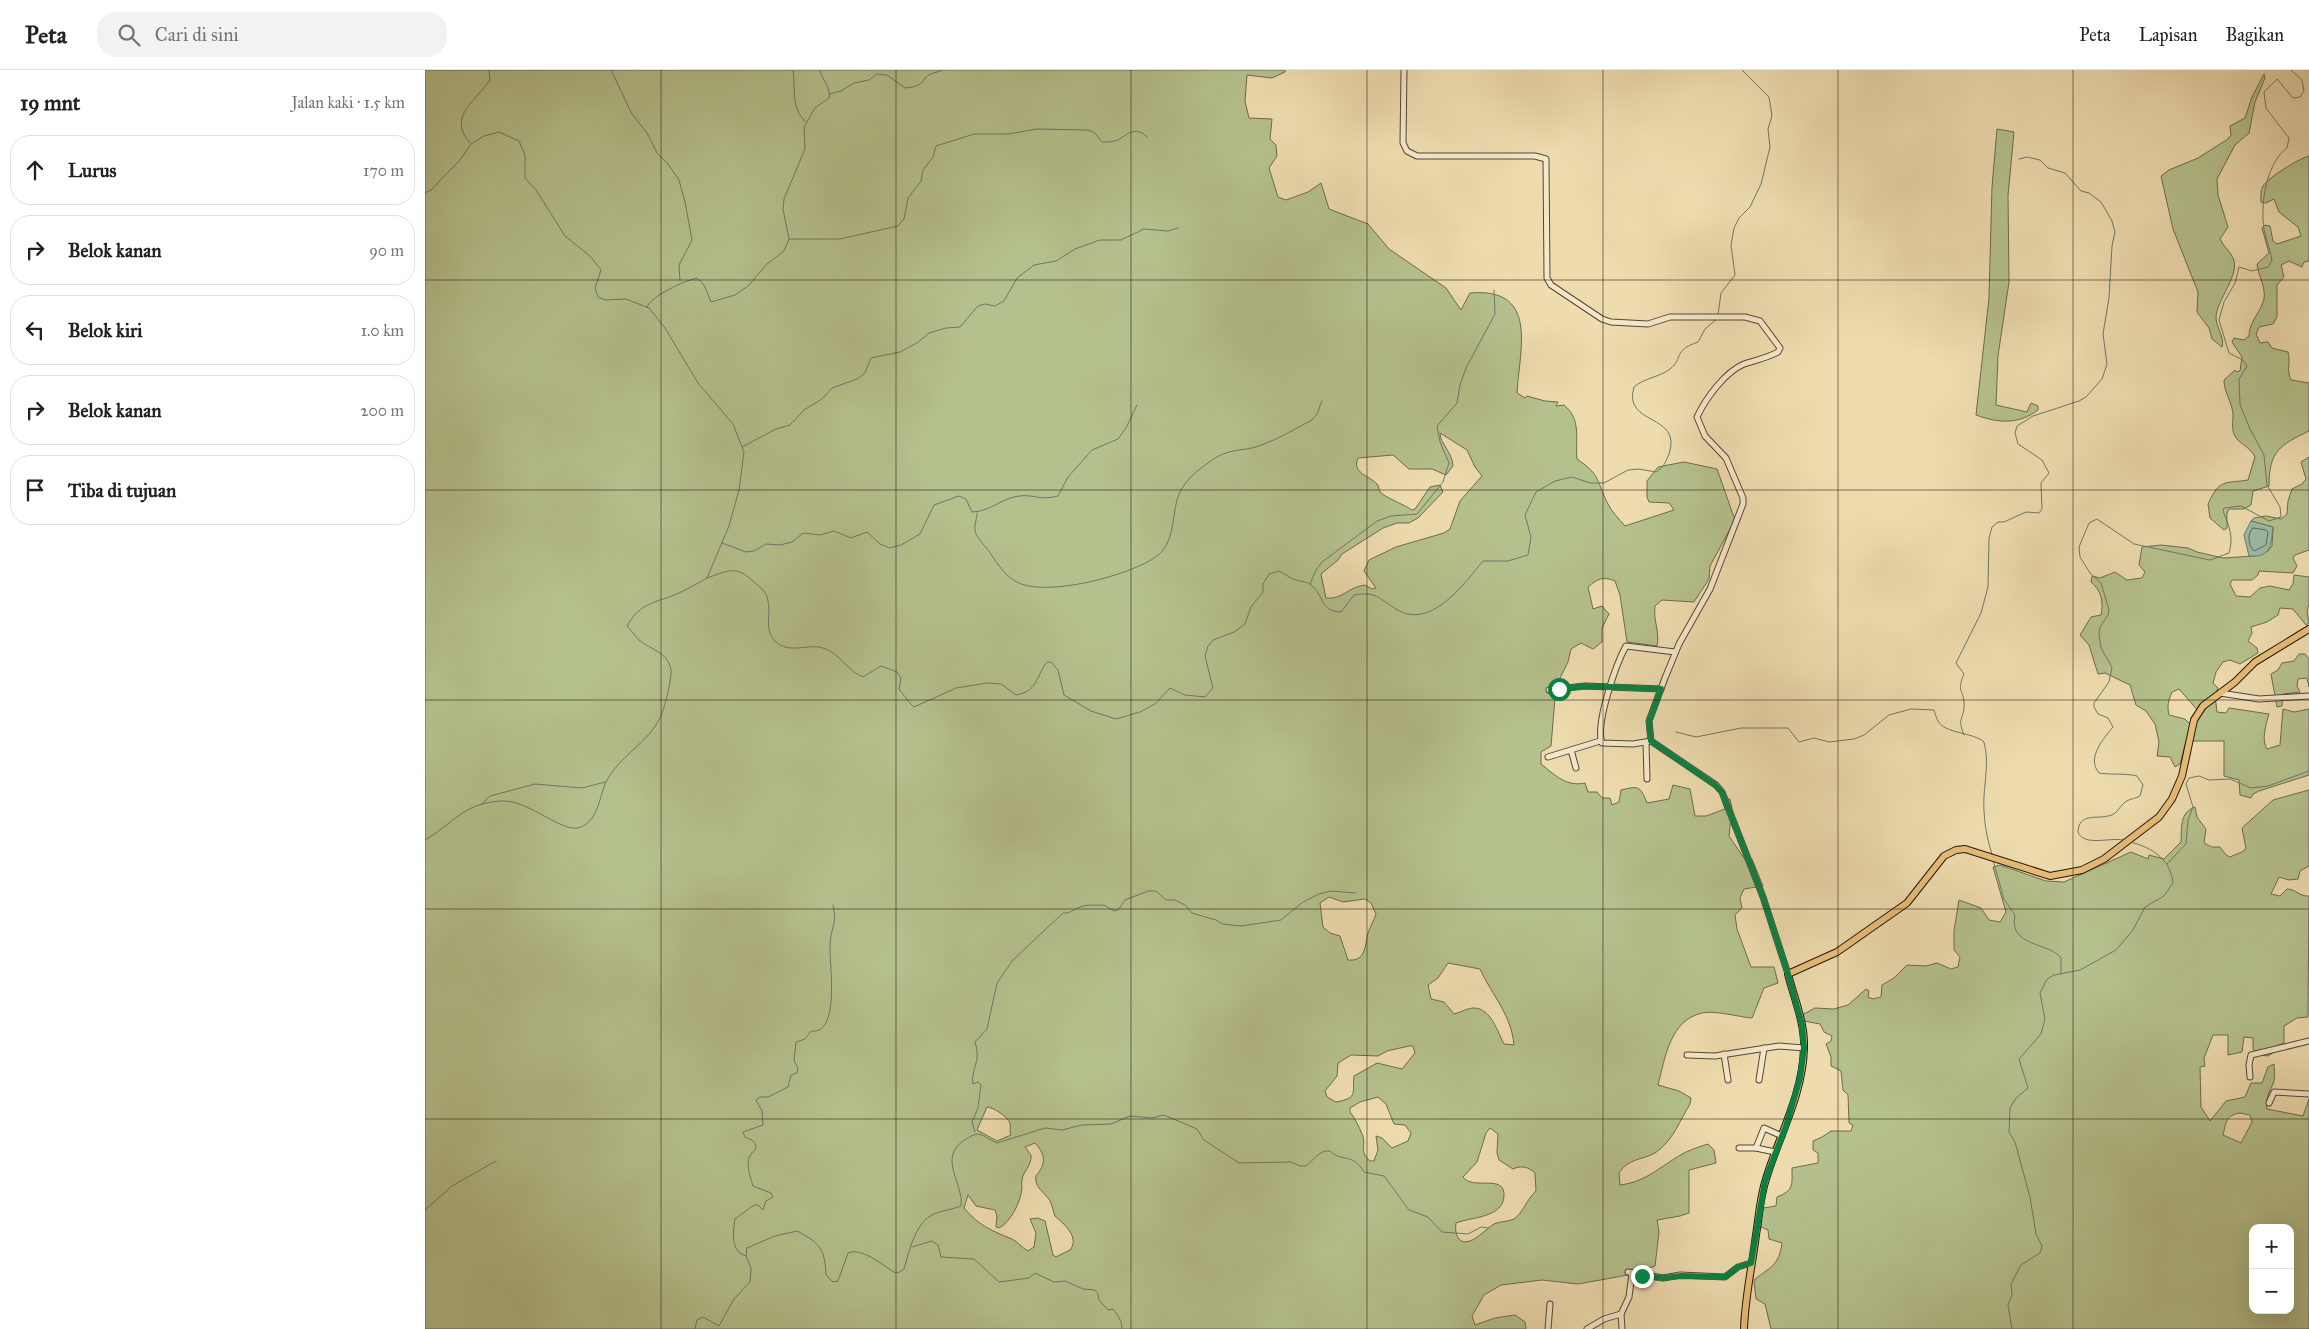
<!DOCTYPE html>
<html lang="id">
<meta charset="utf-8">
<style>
:root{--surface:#fff;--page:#f2f2f2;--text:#202124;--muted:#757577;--line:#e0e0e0}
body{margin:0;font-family:"IM FELL Great Primer",serif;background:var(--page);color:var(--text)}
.controls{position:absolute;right:15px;bottom:15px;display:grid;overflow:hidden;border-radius:10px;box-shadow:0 5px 20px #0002}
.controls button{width:45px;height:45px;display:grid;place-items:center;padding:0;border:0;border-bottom:1px solid var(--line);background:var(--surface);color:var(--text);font:25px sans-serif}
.stop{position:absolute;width:15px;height:15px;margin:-11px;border:4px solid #0b8043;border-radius:50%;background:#fff}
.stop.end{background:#0b8043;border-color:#fff;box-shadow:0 1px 5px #0008}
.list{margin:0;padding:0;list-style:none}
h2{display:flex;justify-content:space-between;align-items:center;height:65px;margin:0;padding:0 20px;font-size:21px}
h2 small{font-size:16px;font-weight:400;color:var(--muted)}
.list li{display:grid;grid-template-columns:32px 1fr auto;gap:15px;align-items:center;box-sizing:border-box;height:70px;margin:0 10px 10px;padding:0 10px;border:1px solid var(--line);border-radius:20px}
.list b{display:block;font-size:19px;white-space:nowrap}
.list em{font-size:16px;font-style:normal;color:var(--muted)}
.icon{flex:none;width:28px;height:28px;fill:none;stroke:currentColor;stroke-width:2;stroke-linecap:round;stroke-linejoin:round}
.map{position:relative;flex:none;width:1884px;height:1259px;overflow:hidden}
header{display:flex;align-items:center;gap:30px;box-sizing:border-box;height:70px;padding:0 25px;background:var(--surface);border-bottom:1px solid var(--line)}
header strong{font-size:24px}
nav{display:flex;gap:28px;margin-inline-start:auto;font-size:18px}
.search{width:350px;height:45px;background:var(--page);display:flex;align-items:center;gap:12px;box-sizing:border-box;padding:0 18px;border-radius:20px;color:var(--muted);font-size:19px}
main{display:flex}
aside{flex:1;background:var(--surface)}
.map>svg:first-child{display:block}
.green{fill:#b5c18d;stroke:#6e6a4c;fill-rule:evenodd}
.water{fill:#9abca7;stroke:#6c7868}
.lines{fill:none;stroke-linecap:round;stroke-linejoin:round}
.shore{stroke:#606858;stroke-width:1}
.stream{stroke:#6c7868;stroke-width:1}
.minor-casing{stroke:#584533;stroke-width:7}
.major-casing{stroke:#26130a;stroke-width:8}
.minor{stroke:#f4e8cb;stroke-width:5}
.major{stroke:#e7be78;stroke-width:6}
.route{stroke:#0b8043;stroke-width:6}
.grid{fill:none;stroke:#26130a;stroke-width:1;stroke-opacity:0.55}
</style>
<header>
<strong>Peta</strong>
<div class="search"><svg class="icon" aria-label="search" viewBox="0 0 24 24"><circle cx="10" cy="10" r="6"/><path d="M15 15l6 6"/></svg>Cari di sini</div>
<nav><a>Peta</a><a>Lapisan</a><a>Bagikan</a></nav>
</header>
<main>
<aside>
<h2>19 mnt<small>Jalan kaki · 1.5 km</small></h2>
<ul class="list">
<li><svg class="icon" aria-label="ahead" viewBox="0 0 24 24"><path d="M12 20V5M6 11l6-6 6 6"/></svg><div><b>Lurus</b></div><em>170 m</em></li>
<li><svg class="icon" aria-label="right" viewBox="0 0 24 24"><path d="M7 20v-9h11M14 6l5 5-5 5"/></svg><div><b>Belok kanan</b></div><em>90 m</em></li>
<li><svg class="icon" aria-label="left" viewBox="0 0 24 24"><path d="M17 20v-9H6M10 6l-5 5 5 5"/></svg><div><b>Belok kiri</b></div><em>1.0 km</em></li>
<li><svg class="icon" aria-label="right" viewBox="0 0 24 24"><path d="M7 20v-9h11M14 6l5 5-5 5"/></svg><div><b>Belok kanan</b></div><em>200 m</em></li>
<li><svg class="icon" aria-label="arrive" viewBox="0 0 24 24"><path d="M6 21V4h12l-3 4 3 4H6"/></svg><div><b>Tiba di tujuan</b></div></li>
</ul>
</aside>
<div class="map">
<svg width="1884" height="1259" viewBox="0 0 1884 1259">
<rect width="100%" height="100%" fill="#eedcaf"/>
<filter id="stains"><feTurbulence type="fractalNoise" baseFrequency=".004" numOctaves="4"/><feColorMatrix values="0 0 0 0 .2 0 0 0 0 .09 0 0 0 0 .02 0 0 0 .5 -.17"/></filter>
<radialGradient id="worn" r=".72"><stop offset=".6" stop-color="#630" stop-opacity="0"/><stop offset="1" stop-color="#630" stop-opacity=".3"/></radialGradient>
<g class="green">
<path d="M0,0H860V2L847,8L822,5L820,31L824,48L847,49L845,69L851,75L852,86L844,98L853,127L861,130L883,122L896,113L904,139L943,154L964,179L1021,218L1036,240L1045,223C1115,217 1094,281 1092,323L1100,328L1102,326L1120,331L1133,332L1131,336L1139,335C1157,350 1150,369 1152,389C1177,406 1171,411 1183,434C1187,442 1194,449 1200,456L1249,440L1244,433L1224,432L1222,427V411L1233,397L1259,392L1292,399L1310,450L1285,496L1284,509L1269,532L1237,530L1230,536C1228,551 1235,561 1232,576L1202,572L1195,525L1190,511C1178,506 1172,509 1163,517L1168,539L1177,536L1184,544L1177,558V572L1168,579L1156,573L1146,579L1143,592L1131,616L1126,676L1116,682V694C1130,705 1141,717 1160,713L1163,722H1172L1177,728H1185L1187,735L1194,732L1196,720C1213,716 1215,715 1222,733L1244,729L1248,715L1265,719L1270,746H1281L1300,739L1297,730L1305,729L1307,738L1304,766L1321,791L1327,789L1338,816L1319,819L1315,828L1317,838L1310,845L1312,859L1326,897H1349L1353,913L1339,918L1327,948C1314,947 1289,940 1277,943C1245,950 1240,988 1233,1015L1254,1021L1266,1028L1265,1034C1255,1050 1249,1068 1234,1080C1221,1091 1205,1086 1194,1103L1195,1115C1222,1112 1238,1094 1261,1082C1268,1079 1276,1076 1283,1074L1289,1080L1291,1093L1264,1100V1143L1255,1146L1232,1150L1234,1162L1230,1196L1203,1205L1153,1214L1117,1210L1076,1215L1059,1225L1047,1246L1050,1255L1070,1248L1090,1245L1100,1252L1101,1259H0ZM1015,363L1042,380L1050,397L1057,406L1035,431L1025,459L1019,463L971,477L944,490L939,501L951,518L947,519L940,515C923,517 917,530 901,528L896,504L913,490L917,484L958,458L972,453H984L993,448L1018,422L1015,415L1005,417L990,439L987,440C980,435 959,427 955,422C954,420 954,416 952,414C945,406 926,403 933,388L968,385L984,399H1007L1021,405L1028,396C1027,381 1015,374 1015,363ZM904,827L918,832L940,829L946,833L951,844C949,850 945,857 943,863C940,875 941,892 923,890L915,866L905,863L898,857L895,833ZM1023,893L1055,899C1068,927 1086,944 1089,975L1079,974C1073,963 1066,938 1049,938C1043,938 1036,942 1029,944L1019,932L1006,929L1003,915L1013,908ZM984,976H988L990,983L977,999L952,993L929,1006C927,1022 934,1028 911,1032L902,1027L900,1021L912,1006L913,993L926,985L953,986L962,981ZM953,1027L961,1034L969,1054L980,1055L986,1063L983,1071L967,1078L957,1068L951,1066L953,1080L949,1091H945C933,1081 942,1074 937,1064C934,1057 930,1048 925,1042V1038L935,1032ZM562,1037C568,1037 583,1047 585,1053C586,1058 584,1061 586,1065L572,1071L552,1060ZM1065,1058L1073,1064L1072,1083L1074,1090L1088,1099C1096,1095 1104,1097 1110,1103L1111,1121C1101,1130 1098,1143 1089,1149C1083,1152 1075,1151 1069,1154C1059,1160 1051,1172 1039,1172C1031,1170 1030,1161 1031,1153C1046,1147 1078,1148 1079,1126C1080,1103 1048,1121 1038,1107L1052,1092L1061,1063ZM610,1073C621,1085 621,1094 611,1106C609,1118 620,1122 625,1131C628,1137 628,1141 630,1146C639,1154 655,1167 645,1180L631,1187L628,1185L620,1151L613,1148L605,1149L611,1163L609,1177L603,1181C597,1178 593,1172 587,1169C567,1161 553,1155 539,1138L543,1125L551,1136L570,1140L572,1146L571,1157L574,1158C586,1152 596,1131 597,1118C597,1116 596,1113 597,1110C598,1101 607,1096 606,1085L600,1077Z"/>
<path d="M1839,4L1840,8L1830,32L1824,63L1810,75L1792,109L1793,125L1803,157L1795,169C1798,176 1805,181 1808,188C1816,204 1791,231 1791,247C1791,258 1800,267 1797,277L1787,269L1784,258L1772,242L1773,222L1748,159L1736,106L1744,100L1773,88L1803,69L1806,65L1805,56L1820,48L1827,27Z"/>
<path d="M1572,59L1589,62L1583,125L1584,212L1573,286L1571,335L1602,342L1606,333L1613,336V340C1593,355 1573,353 1551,345L1564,228L1567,117Z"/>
<path d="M1884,86V191L1879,192L1877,197L1864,191L1856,195L1859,207L1852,215V247L1848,254L1834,257L1831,264L1835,273L1843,272L1847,278L1863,282C1866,292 1861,300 1866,310L1884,313V361C1855,375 1844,381 1844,416L1828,421L1826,435L1819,439H1804C1800,444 1803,452 1802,458L1799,460L1785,448L1783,434C1795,408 1799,414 1823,410L1830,387C1826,378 1817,375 1811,368C1806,361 1808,352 1808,344C1807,332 1799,322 1799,310L1810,300L1812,302L1815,301L1817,287L1807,272L1809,268L1819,270L1824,266C1824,252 1836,242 1839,229C1841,217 1833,205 1832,194L1844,183L1837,158L1840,155L1845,156L1848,171L1852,174L1876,166L1873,157L1854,142L1849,129L1841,133L1836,132C1836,126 1835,121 1838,116C1844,107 1873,89 1884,86Z"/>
<path d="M1884,387V480L1870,485L1868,488L1872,496L1868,503L1834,501L1833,505L1827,510H1807L1805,514L1811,526L1825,527L1835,518L1845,516L1864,520L1868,514L1869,505L1884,507V534L1882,541L1884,553L1881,555L1868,539L1855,538L1853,545L1842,552L1826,557L1827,563L1823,571L1832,578L1833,583L1815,594L1805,590L1798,592L1791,602L1788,613L1793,618L1790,625L1792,642L1801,643L1804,638L1844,644C1841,654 1836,670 1842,679L1855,675L1858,639L1869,642L1884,639V705L1834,721L1828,724L1826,728L1815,725L1814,710L1799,706V671H1761L1755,694L1750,697L1745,687L1732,686L1734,672L1730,654L1721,641L1711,635L1705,615L1680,603L1673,604L1664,575L1655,565L1666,547L1676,545C1679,532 1676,520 1666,512L1667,506L1675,508L1690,502L1702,510L1717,508L1720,502L1714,495L1717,477L1736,475L1763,478L1772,482L1798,488L1829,486L1843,481L1847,476L1848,457L1826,451L1829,448L1841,446L1856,449L1862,444L1863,431L1867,419L1877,414L1881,409L1876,392ZM1754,619L1775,643L1769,658L1760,649L1744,645C1742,636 1743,631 1747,622Z"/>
<path d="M1874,584H1880L1884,589V617L1882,608L1873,609L1872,616L1875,622L1858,624L1857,636L1852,637L1846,604L1853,600L1857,593L1869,591Z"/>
<path d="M1884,720V796L1875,801L1873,809L1864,810L1854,807L1846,824L1855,826L1862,819C1871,819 1875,827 1884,826L1883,947L1872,948L1859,956V973L1849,977L1848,983L1843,986L1835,985L1833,987L1828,979V968L1819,967L1817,982L1803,985V965H1788L1779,988L1780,996L1775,997L1776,1037L1785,1051L1801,1031L1820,1027L1826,1013H1837L1843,997L1849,994C1849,999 1850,1006 1849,1011C1845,1023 1840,1025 1842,1039L1878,1046L1884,1029V1259H1346L1340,1234L1331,1229L1329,1210C1345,1197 1354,1196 1357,1173L1344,1169L1343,1160L1336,1157L1338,1138L1351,1136L1352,1127C1369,1120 1367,1116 1367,1098L1393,1093V1083L1388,1080V1071L1397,1067L1406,1061H1426L1428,1055L1424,1053L1423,1025L1418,1020L1416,1001L1406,996V987L1401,974L1406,971L1407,966L1399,962L1395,954L1379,951L1377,945L1390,938L1409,939L1423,935L1441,919L1444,921L1443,927L1448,929L1456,927L1457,915L1469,908L1482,895L1501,896L1512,893L1526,899L1533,897L1535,887L1529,880V861L1534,830L1556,838L1564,850L1575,852L1581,842L1568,797L1575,795L1621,811L1639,812L1706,782L1723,789L1724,785L1739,789L1756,772C1757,758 1754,743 1770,737L1772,747L1781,759L1779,773L1787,777H1795L1801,785L1805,787L1819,781L1821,778L1817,758L1848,730ZM1815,1043L1825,1045L1827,1052L1816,1073L1798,1065C1801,1053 1801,1045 1815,1043ZM1828,1158H1865V1240H1828Z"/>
</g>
<path class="water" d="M1826,451L1848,457C1846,474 1847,488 1824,486L1819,465Z"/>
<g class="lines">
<path class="shore" d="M1828,458L1841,460L1843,462L1841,475L1829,481C1823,476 1822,463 1828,458Z"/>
<g class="stream">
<path d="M186,0L207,44L222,63L232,83L243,94L254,110L260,132L267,170L254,195L255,211"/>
<path d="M368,0C371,17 365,37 380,51"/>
<path d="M405,24L416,21L429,13L444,10L452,4L462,5L480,18C503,16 494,9 506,4C510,2 514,2 518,0"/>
<path d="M45,73C22,47 49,33 65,10L64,0"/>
<path d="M0,123L6,120L35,90L46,74L59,66L74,62L94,71L100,85V108L111,120L140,166L165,186L176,200L170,218L173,227L180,230L201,229L224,238L240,258L273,313L308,354L319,382L314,420L304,456L282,508C273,513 263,519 254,523C231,533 215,532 202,556C206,560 210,566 214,570C226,580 243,582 246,600C247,608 239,641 235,648C224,672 192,688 181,712C174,727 174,749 156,757C138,765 104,729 76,731C38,733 28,754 0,770"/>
<path d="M364,169H415L473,156L479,149L483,128L496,111L498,100L508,87L511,76L549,64H583L612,59L663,60L670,63L677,72C682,72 689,72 693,70C704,63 711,56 722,67"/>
<path d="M222,237C226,226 259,211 272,208L279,215L286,232L310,225L323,216L342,194L359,181L364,169L358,139L359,129L380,79L379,57L390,38L404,28C406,16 397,11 395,0"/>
<path d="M1293,245L1296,223L1310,205L1306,175L1309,158L1314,148L1325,137L1336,114L1345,77L1343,59L1347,46L1344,27L1317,0"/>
<path d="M317,377L351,359L365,355L379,340L397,329L407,318L432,309L440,303L446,288L475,282L492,273L504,263L521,258L535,257L553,236L560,234L570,236L579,231L592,208L609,195L631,191L650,179L675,170H696L719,159L743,161L753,158"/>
<path d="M552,443C552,449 549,455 550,461C552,469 559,474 563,480C571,491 577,503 590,511C618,529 707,505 732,486C749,473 747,449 752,430C757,413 769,403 783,393C804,376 819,383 839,374C855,368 872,358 887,350L892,344L897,331"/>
<path d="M297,473L321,482L329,481L341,474L355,475L367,472L378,463L395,465L409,461L426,468L442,462L455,474L465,478L476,475L495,464L509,435L534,426L541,429L547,442C564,442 577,428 594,426C609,424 615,431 633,426L643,407L667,380L693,369L701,358L712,335"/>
<path d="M282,508C305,500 311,495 330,513C336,518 342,522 343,531C346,544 339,560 350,571C364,585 383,573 398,578C415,583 422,601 438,607L456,596L472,602L476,608L474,619L484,632L489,637L531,618L562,613L576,614L591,625C613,621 610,608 622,592H626L633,600L639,625L666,641L691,649L715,642L730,634L745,618L760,625L780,627L788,618L780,586L783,576L788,570L809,562L820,554L826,537L838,522V514L844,504L854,501C859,503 863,507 868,509C874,512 879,510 886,515C900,526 894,541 916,542L929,525C951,521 953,528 971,539C1005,561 1039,514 1058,491H1083L1103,485L1106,467L1100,445L1111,422L1130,411L1147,407L1165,413H1179L1203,400L1214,399L1231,402C1239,397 1240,393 1244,384C1258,343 1197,356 1209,317C1219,308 1235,307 1245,299C1259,288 1247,281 1273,272L1280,259L1293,248"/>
<path d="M885,514L891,500L897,492L952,451L966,446L992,444L1018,412L1024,393L1015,372L1012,356L1032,333L1035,315L1041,298L1070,244L1069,220"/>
<path d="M1251,662L1271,667L1316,658H1363L1374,672L1389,668L1404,672L1429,669L1439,665L1464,645L1486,639L1509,640C1510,643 1511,648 1513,651C1520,664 1548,662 1559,672C1564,690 1560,709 1559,726C1558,746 1561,766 1567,784"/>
<path d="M1539,665C1531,646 1540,649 1539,634C1539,619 1531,623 1539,604L1531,593L1556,543L1563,517L1564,468L1567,457L1573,452H1579L1601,442L1614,443L1617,439L1616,413L1624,403L1617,390L1593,374L1590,363L1592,356L1608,346L1654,331L1661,327L1677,309L1682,294L1678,264L1684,228L1687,176L1690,162L1687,151L1676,132L1664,123L1656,121L1640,103L1623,98L1615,90L1602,87L1594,89"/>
<path d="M56,735L65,726L110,714L157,718L180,712"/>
<path d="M1698,770C1685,767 1659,777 1653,762C1654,743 1670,749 1683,746C1691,745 1693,739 1698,734C1702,729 1710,729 1715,726L1718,715L1712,706C1700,703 1687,705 1674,703C1661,688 1679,668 1688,657L1683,648L1673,644L1669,637V633L1684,612L1687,597L1676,578L1674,565L1675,557L1683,545L1684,540L1676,513L1665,503L1655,487L1654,477L1664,453L1672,449L1709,474L1785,490L1804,483C1809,468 1804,455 1798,441L1799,438L1816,436L1844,451L1856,447L1855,437L1842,415L1839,385L1825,359L1815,335L1814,309L1822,296L1818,290L1804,283L1794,250L1799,232L1810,213L1814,197L1827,201L1843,197L1847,191C1845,177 1838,163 1838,149C1837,126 1843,92 1862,78L1864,68L1841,38L1839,22L1852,9L1868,28L1875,27L1879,21L1877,10L1866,0"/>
<path d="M1568,790L1579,829L1590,845C1583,877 1624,872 1636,888V904"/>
<path d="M1742,794L1761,774L1763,750L1768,737L1761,714L1764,708L1774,706L1784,710L1805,709L1826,718L1843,716L1884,701"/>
<path d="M550,1062L547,1052L553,1038L556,1015L553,1012L548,1014C545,1000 557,992 550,972L562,959L572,913L588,890L638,843C645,844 651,838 658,836C664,834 672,836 679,835L689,841L693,840L700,830L723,821H731L741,830H750L760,835L767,843L791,850L797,854L816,856L856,850L878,832L894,824L906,821L931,823"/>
<path d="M0,1140L27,1116L71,1091"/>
<path d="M487,1177L507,1171L513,1175L516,1187L549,1189L574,1212L604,1208L610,1203L629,1212L640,1211L658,1219L670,1220L673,1224L674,1230L683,1240L688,1239C693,1246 697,1250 697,1259"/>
<path d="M321,1186C305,1181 308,1163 310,1149L329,1135H333L338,1140L341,1131L348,1127L346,1123L328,1116C324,1102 318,1089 331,1079C331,1071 327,1070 320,1067L318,1062L338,1055L337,1041L331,1030L335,1027H343L363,1017L366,1005L372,1003L373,998L369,991L371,972L380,969L386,961C416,965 404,893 405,876C405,858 413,854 408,835"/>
<path d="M270,1259L272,1250L278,1247L294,1256L309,1229L325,1212L326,1198L321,1186L322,1178L350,1166L372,1161C395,1173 400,1179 401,1205L408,1212L413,1211L423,1183C437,1177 457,1195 469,1202L473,1203L479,1199C484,1182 490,1152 509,1144C517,1140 527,1140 536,1136C539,1114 513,1089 538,1071C556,1059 554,1065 572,1073L620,1058L637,1060L657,1055L686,1054L705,1046L727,1048L739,1045L772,1059L779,1070L814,1093L866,1092L875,1096H881L894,1084L900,1081H905C918,1093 927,1082 939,1102L959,1106L984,1140L1003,1147L1017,1162L1043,1164L1056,1157L1063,1158"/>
<path d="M1587,1259L1583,1235L1587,1225L1586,1214L1596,1195L1615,1183L1617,1176L1611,1164L1605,1127L1590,1072L1584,1062L1585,1038L1591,1028L1603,1018L1594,989L1616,964L1620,949L1615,923L1622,909L1629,905L1655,900L1691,880L1708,860L1720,837L1739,826L1748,813C1746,790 1727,777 1705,772"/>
</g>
<g class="minor-casing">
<g id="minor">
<path d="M979,0L978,73L982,81L992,86H1110L1121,89L1122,208L1126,215L1177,249L1186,252L1223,254L1245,247H1320L1335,251L1355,278L1353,282C1342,288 1331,290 1319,294C1300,302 1281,328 1272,347L1280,366L1301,388L1318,428V434L1285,519L1254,574L1240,608L1224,651L1226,671L1291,715L1297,722L1338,827L1363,904"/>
<path d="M1124,620L1160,616L1236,619"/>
<path d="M1795,623L1834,629L1884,626"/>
<path d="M1226,671L1208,674L1177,673C1170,654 1191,594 1201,576L1250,582"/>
<path d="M1221,673L1222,709"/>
<path d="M1146,680L1151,698"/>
<path d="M1123,687L1175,671"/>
<path d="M1299,984L1303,1010"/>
<path d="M1262,985L1290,986L1354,976L1379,978"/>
<path d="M1825,1007L1824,995L1826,985L1884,971"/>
<path d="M1334,1010L1339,978"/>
<path d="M1844,1033L1849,1022L1884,1024"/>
<path d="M1314,1078H1331"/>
<path d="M1350,1082L1331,1078L1339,1058L1357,1066"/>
<path d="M1203,1202L1238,1208L1255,1205L1300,1207L1313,1197L1326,1193"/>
<path d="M1196,1244L1204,1227L1207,1203"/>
<path d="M1123,1259L1125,1234"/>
<path d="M1162,1259L1179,1249L1196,1244L1197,1259"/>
</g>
</g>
<g class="major-casing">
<path id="major" d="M1319,1259C1320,1227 1327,1197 1331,1165C1334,1146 1335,1127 1341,1109C1354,1066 1378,1024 1379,978C1380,953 1369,928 1363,904L1412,882L1482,833L1519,786L1531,780L1540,779L1625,806L1657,800L1679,789L1734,747L1747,729L1757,706L1769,650L1778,636L1810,612L1830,592L1884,559"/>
</g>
<use href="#minor" class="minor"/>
<use href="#major" class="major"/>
</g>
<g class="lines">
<path class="route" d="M1134,619L1160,616L1236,619L1224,652L1226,671L1290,715L1297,722L1338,827L1363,904L1377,955L1379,978L1375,1008L1361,1056L1340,1111L1326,1193L1313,1197L1300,1207L1256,1206L1238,1208L1217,1206"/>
</g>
<path class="grid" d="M236,0V1259M471,0V1259M706,0V1259M942,0V1259M1178,0V1259M1413,0V1259M1648,0V1259M0,210H1884M0,420H1884M0,630H1884M0,839H1884M0,1049H1884"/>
<rect width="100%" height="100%" filter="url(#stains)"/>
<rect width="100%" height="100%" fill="url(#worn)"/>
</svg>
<div class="controls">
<button>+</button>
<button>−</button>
</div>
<div class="stop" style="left:1134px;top:619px"></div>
<div class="stop end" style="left:1217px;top:1206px"></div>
</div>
</main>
